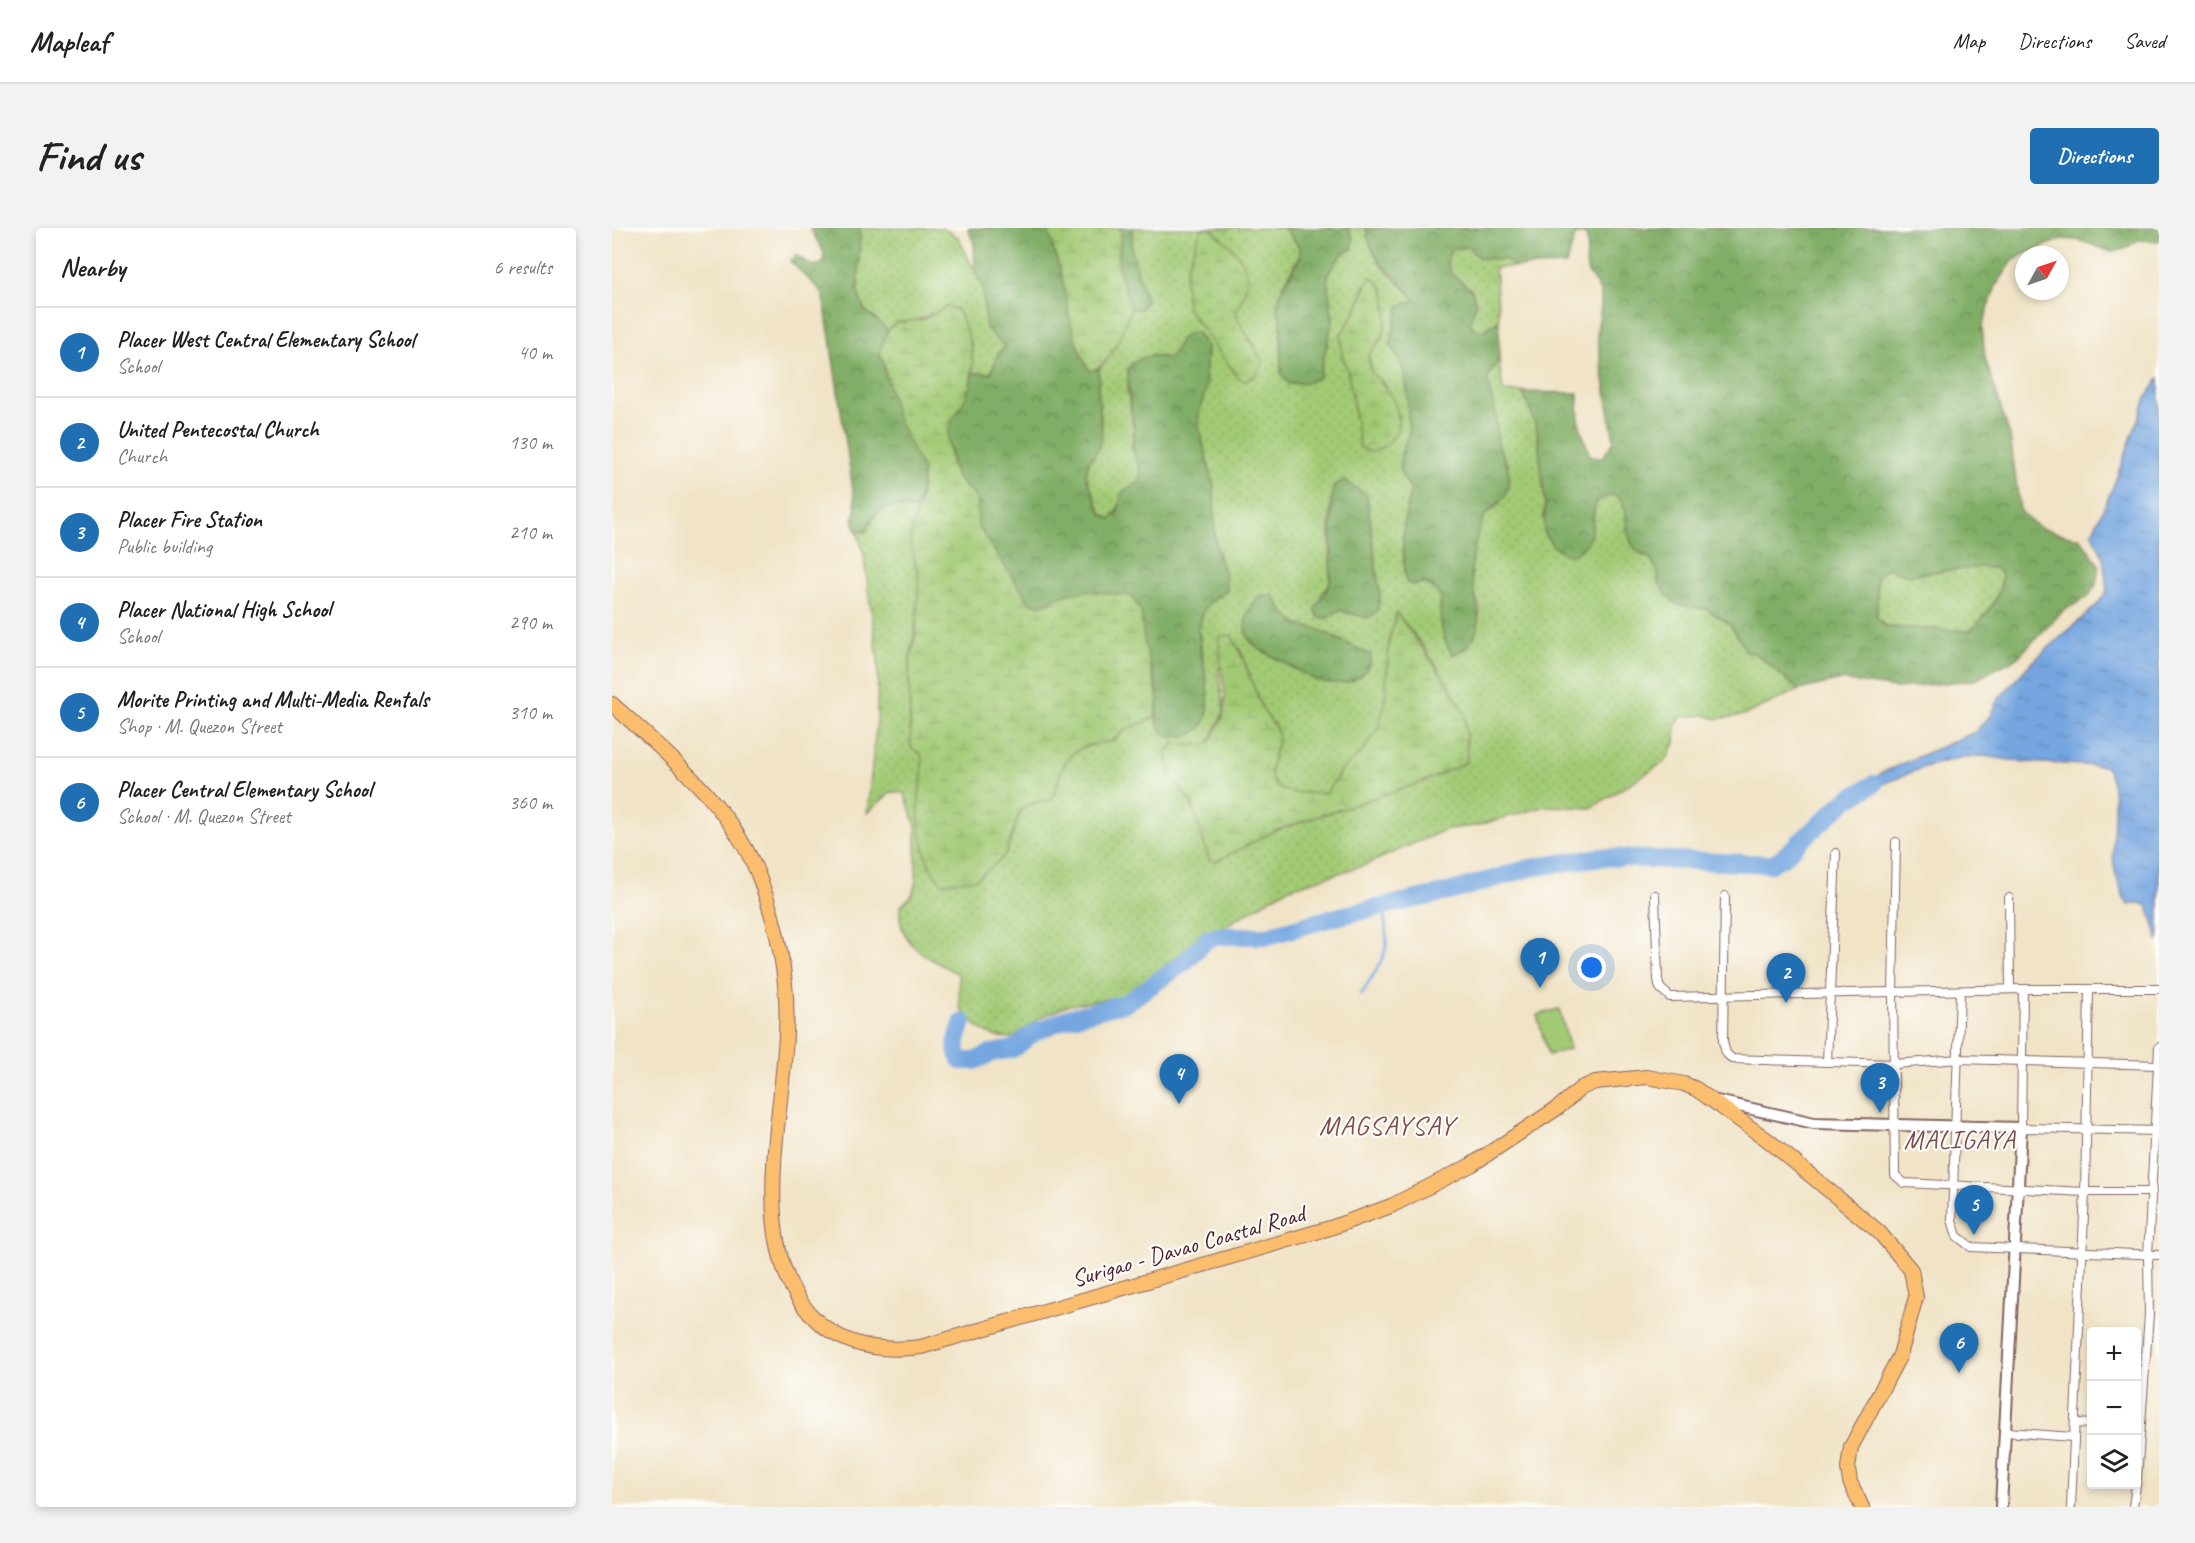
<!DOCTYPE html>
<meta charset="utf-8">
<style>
:root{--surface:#fff;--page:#f2f2f2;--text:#222;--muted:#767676;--line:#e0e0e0;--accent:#1f6fb2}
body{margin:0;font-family:Caveat,sans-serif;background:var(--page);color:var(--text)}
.controls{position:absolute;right:18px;bottom:18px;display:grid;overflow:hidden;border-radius:6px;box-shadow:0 3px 9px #0003}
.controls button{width:54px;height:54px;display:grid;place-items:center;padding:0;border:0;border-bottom:2px solid var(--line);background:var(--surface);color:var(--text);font:30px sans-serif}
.compass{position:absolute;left:1403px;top:18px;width:54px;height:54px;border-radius:50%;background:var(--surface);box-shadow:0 3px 9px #0003;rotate:50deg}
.you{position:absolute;left:980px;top:740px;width:21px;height:21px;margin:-15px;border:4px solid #fff;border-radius:50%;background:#1a73e8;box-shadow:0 0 0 9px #1a73e833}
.badge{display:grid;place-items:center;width:39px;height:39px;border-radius:50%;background:var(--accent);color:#fff;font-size:20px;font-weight:700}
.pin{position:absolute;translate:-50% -50px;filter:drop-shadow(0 2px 3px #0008)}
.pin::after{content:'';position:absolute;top:32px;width:21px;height:18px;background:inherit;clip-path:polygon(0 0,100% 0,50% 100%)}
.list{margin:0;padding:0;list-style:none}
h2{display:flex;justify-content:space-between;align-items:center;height:78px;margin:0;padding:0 24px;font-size:26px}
h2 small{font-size:20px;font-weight:400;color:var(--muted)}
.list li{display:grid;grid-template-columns:39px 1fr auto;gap:18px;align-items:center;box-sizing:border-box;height:90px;padding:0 24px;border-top:2px solid var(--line)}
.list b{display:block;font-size:22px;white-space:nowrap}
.list p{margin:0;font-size:20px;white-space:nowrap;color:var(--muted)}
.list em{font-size:20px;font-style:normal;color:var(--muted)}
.icon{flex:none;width:33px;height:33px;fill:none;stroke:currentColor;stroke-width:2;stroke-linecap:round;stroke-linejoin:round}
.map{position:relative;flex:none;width:1547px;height:1279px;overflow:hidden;border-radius:6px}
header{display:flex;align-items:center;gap:36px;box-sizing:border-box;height:84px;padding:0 30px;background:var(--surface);border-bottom:2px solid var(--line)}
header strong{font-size:28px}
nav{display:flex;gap:33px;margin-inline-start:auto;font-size:21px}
.intro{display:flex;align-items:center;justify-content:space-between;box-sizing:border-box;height:144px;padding:0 36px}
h1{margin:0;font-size:42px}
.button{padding:15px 27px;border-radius:6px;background:var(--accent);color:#fff;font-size:21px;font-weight:700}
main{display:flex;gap:36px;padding:0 36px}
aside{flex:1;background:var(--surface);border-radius:6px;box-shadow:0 3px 9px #0003}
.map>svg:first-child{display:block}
.grass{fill:url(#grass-dots);stroke:#767450;stroke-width:1.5;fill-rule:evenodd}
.forest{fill:url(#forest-crowns);stroke:#666648;stroke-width:1.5;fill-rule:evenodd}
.wetland{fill:url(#wetland-marsh);stroke:#767450;stroke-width:1.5}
.park{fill:#a2ca75;stroke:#767450;stroke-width:1.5}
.water{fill:url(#water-ripples);stroke:#5f6286;stroke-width:1.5}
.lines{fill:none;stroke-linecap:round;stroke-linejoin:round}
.stream{stroke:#74a6e0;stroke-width:3}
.river{stroke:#74a6e0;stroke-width:18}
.minor-casing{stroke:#846461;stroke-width:10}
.tertiary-casing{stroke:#846461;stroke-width:14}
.trunk-casing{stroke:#846461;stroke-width:16}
.minor{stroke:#fff;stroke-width:8}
.tertiary{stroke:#fff;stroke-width:10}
.trunk{stroke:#fbbe6e;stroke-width:14}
.labels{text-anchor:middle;stroke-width:4.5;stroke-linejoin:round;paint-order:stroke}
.street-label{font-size:24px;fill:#4a1f2b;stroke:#fdfcf7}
.neighbourhood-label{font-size:26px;letter-spacing:1.5px;fill:#7e4b50;stroke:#fdfcf7}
.quarter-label{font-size:27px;letter-spacing:1.5px;fill:#7e4b50;stroke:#fdfcf7}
</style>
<header>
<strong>Mapleaf</strong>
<nav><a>Map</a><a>Directions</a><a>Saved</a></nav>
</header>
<div class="intro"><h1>Find us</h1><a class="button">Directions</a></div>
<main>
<aside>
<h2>Nearby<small>6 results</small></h2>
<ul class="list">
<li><span class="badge">1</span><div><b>Placer West Central Elementary School</b><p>School</p></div><em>40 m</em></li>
<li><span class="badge">2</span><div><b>United Pentecostal Church</b><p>Church</p></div><em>130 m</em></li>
<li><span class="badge">3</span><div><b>Placer Fire Station</b><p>Public building</p></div><em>210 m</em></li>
<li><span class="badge">4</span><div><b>Placer National High School</b><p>School</p></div><em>290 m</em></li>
<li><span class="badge">5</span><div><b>Morite Printing and Multi-Media Rentals</b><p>Shop · M. Quezon Street</p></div><em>310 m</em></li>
<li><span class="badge">6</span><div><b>Placer Central Elementary School</b><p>School · M. Quezon Street</p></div><em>360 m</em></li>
</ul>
</aside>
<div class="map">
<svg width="1547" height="1279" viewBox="0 0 1547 1279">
<defs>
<pattern id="grass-dots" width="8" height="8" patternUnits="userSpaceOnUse" patternTransform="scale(1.5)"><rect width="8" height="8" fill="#a2ca75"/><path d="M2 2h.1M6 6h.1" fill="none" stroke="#8dad65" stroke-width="1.8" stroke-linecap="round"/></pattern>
<pattern id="forest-crowns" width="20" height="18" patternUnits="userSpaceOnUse" patternTransform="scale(1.5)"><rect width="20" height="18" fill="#81ae66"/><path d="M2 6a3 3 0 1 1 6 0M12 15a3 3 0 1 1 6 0" fill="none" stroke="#6c8d54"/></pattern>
<pattern id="wetland-marsh" width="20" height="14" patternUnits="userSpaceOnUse" patternTransform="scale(1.5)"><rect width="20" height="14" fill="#a2ca75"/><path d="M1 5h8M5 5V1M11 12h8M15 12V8" fill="none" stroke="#8dad65"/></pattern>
<pattern id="water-ripples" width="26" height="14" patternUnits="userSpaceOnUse" patternTransform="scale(1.5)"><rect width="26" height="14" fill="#74a6e0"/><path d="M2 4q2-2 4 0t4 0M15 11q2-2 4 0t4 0" fill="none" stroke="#6187b6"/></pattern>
</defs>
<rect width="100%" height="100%" fill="#fdfcf7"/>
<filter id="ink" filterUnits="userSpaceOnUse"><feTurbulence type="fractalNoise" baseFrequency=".0167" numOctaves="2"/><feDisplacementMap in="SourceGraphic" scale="12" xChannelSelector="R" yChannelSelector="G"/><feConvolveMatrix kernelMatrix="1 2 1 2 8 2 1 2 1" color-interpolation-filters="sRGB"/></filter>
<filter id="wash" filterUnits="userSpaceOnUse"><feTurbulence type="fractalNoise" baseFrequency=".008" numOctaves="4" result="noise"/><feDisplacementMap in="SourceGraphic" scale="24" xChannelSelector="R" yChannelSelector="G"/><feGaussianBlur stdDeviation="1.35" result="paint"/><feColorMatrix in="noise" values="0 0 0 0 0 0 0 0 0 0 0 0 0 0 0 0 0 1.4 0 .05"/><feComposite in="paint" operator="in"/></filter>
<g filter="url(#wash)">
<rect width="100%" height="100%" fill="#f0e3c6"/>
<g class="grass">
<path d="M248,0H330L346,9L371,59L374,100L393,119L386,126L379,145H361L359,115L319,85C307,96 289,90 276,102L252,81L245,65Z"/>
<path d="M520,0H592L576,36L573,51L582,91L600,110L626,150L643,117L632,106L624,86C627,76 633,64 635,54C638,33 611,10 597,0H672L686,17L689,28L682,37L669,63L665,80L669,94V145L677,156L707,149L721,92L715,54L718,42L741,12L736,0H754L768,36L804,72L784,88L779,116L792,142L796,169L797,205L789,226L788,242L799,263C790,295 789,321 795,355C812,353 818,356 829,369C827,389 829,410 841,427L856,419L862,407L868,382L858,351L860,334L865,304L873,287L887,277L896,236L887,220L875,151L887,131L891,163L911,164L925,201L933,275L931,291L977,313L984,273L999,267L1007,269L1014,284V301L1029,327L1037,329L1047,344L1046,353L1083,380L1095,381L1118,396L1134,423L1146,427L1187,462L1132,487L1105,491L1093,487L1070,489L1064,495L1063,515L1054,533L979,580L934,578L863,598L835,601L753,637L675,661L573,722L524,763L506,769L457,777L429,789L401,810L384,809L365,799L348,780L346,746C316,729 285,718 288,679L300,667L304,653V598L292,565L279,564L255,585L265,490L266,432L251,323L245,303L254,304C265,276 278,276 305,282L300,301L307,351L305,387L297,439L298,502L309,526L312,546L307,569L310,609L364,651L387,633L394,625L409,581L421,575L439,572C446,559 446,545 454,533C467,515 481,518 499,513C505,511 506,508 510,504C517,499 532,496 543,488L547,499L594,450L587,402L592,380L600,371L608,330L601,299L602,260L587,199V184L595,157L593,147L595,119L564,122L557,130L538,127L515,160L522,202L520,221L530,240L528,255C501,262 515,276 498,291L489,285L474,248L476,235L487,220L490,197L486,163L487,141L498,128L519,81H529L534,73L520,25ZM753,57L772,61C775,85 774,109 756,127L760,146L773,156L787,189L748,219L736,143L730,127L729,107L744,83ZM722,258L760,308L768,369L765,384L755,390L727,382L715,390L709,367L718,356V279ZM661,367L670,382L686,397L703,400L759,427L703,452L643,419ZM785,386C816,421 849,468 855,516L816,552L662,603L597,631L580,575L559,549L554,526L562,515L580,518L597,515L612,483L607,441L628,421C636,441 642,463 651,482C655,490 664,497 666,505C669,521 649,545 664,558C677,568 699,564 714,565L729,543L751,523L766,501L773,475L777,413Z"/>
<path d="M856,19L867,30L894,31L902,39L883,40L887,93L868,104L857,95L864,75L860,62L839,45L834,32L841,20Z"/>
<path d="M1369,339L1383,340L1390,346C1389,368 1374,389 1358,403L1274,399L1265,390V349L1275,340L1296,347Z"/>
</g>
<g class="forest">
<path d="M198,0H248L246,65L252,82L276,102L268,123L280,171L311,243L305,282C278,276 265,276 254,304L245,303L241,292L244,282L211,65L178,33L185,27L200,38L211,36L212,25Z"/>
<path d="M356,0H436C440,18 447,36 451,54C457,86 461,115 478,143L487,141L486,163L490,207L487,220L476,235L474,248L489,285L498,291L506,284L510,264L528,254C530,238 526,238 521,223C519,216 523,207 522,200C519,180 515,161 516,140C529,126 539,127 557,130C568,118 566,106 584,104L595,119L593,147L595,157L587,184V199L602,260L603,319L612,343L615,363C597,372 589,381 587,401C584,430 618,500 572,508C564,510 556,510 551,504C540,492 547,482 546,469C545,451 536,433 532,416C530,405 532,393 529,384C527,378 522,373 519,368L456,366L427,378L417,374L367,300L364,292L366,277L361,267L343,247L335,205L339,191L356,164L361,145H379L386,126L393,119L374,100L371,59L363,44L362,16Z"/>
<path d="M506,0H520V25L534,73L529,81H519L508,48L506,31L509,5Z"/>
<path d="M672,0H736L741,12L740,21L731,25L718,42L715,54L721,92L707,149L697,154L677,156L669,146V94L665,80L669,63L689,28L686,17Z"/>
<path d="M754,0H1547V13L1526,12L1513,21L1499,24L1467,12L1450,11L1412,26L1400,34L1384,58L1370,99L1373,130L1398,208L1408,282L1417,292L1430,301L1469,311L1487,337L1484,357L1476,369L1451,383L1405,430L1363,452L1284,460L1229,452L1187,462L1146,427L1134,423L1118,396L1095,381L1066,377L1053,365L1046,353V344L1037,329C1006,320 1022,289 1007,269L999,267L984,273C978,299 984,319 957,328L941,318L932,305L933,275L925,201L911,164L966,165L967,195L978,228L990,230L1002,213L985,108C985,94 991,80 989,66C987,56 977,50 975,41C972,28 980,16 972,5L963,8L954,37L902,39L893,31L867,30L856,19L841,20L834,32L839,45L859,62L864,75L857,96L868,104L887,93V131L875,151C877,162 881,172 883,182C886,194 883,207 887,219C891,230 897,237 897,249C896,278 882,272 872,290C865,303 862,319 860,334C854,368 888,403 841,427C829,410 827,389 829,369L820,359L811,354L803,357L795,355C789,321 790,296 799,263L788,242L789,226L797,204L795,160L792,142L779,116L787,78L803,72C784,43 761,41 754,0ZM1369,339L1383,340L1390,346C1390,368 1374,389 1358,403L1274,399L1265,390V349L1275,340L1296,347Z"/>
<path d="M732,252L755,267L768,369L765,384L755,390L727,382L715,390H707L703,382C706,373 717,362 718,353C723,321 716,289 722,258Z"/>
<path d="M648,367H661L670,382L686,397L703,400L759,427C758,454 725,461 702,451C692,447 683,440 673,435C660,427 638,421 634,404C630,390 640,377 648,367Z"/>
</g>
<g class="wetland">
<path d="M436,0H506L509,5L506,31L508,48L519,81C510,101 502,137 478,143C461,115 457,86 451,54C447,36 440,18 436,0Z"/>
<path d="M597,0C611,10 638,33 635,54C633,64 627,76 624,86C631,104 643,117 651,135L644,147L633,153L626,150L575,79L573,51L576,36L590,1Z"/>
<path d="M758,49C777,55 777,87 772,103C769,113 763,120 756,127L760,146C788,167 802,213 758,224L748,219L736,143L730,127L729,107L744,83Z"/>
<path d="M334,79L344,81C362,111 367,147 349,178C344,187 335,195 336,207C336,218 339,238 344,248C350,258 364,265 366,277C367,286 364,292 367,300L417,374L427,378L456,366L477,363L519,368L529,383L532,413L546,470L543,488C532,496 517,499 510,504C506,508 505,511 499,513C481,518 467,515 454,533C446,545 446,559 439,572L421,575L409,581L394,625L387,633L364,651L331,655C311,642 305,591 307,568C309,551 312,544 309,526L299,520L297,439L304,403L307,351L299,316L300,301L309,267L311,243L285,190L268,122L276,102L284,95L312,91Z"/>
<path d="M785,385L837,457L853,487L855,534L816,552L662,603L603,634L597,631L580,575L559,549L554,526L561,515L580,518L597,515C603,505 609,495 612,484C617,460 604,434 608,409L619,407C634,431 639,458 652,483C656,491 665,498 666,506C668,521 649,545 665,558C677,568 699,564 714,565L729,543L751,523L766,501L773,475L777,413Z"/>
</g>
<path class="park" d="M947,781L958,821L936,827L925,787Z"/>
<path class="water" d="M1547,150V714L1536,678L1529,675L1517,677C1512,673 1511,667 1509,661C1490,622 1513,574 1494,538L1411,534L1371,528L1352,529L1315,538L1267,558L1262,556V552L1269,545L1363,504L1378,488L1385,473L1416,438L1484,378L1495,363L1491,329L1480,305L1501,259L1534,170Z"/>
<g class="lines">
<path class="stream" d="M749,767C772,728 781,725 770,679"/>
<path class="river" d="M351,794C346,807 340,821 349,833H362L380,825L401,821L423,804L456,790L514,775L573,734L595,711L607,708H656L719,690L840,663L918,640L988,629L1159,636L1171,629L1233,573L1262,556"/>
</g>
</g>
<g filter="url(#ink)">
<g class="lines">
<g class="minor-casing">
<g id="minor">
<path d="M1284,614L1281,764L1283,947L1292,955L1473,964H1540"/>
<path d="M1043,667L1046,752L1048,760L1058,769L1411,761H1547"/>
<path d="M1113,668L1111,814L1114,825L1120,831L1283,836L1347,831L1547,837"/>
<path d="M1397,670L1398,761"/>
<path d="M1411,761L1409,900L1547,903"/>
<path d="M1348,763L1340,992L1345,1008L1359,1019L1547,1027"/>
<path d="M1215,834L1224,625"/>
<path d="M1463,1195L1480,1196"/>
<path d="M1394,1204L1461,1209"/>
<path d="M1459,1279L1473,964L1477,763"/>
<path d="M1521,1279L1525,1250L1537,1086L1536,1027L1547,819"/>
</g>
</g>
<g class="tertiary-casing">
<path id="tertiary" d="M1105,873L1202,895L1409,900L1389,1279"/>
</g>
<g class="trunk-casing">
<path id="trunk" d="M0,476C57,528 122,579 149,654C166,701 177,755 174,805C171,893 133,1024 204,1092C233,1119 271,1124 309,1119L718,1000L779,978L859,937L947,879L969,860L983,854L1035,849L1072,856L1084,861L1157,913L1267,1004L1299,1042L1304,1069L1288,1127L1239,1219L1236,1240L1238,1254L1250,1279"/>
</g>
<use href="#minor" class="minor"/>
<use href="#tertiary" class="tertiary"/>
<use href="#trunk" class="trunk"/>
</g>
</g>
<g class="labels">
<g class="street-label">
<text transform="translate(576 1018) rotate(-16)" y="8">Surigao - Davao Coastal Road</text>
</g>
<g class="neighbourhood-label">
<text x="1348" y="920">MALIGAYA</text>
</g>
<g class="quarter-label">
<text x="775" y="906">MAGSAYSAY</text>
</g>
</g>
</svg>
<div class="controls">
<button>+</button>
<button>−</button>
<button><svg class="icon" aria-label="layers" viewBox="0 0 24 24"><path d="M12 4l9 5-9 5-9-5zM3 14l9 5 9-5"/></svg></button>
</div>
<svg class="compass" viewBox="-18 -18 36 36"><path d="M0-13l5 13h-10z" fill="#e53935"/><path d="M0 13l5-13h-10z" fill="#767676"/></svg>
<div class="you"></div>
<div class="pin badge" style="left:928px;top:760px">1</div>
<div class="pin badge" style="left:1174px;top:775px">2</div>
<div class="pin badge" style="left:1268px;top:885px">3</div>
<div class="pin badge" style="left:567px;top:876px">4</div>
<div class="pin badge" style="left:1362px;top:1007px">5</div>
<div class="pin badge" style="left:1347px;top:1145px">6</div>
</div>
</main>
